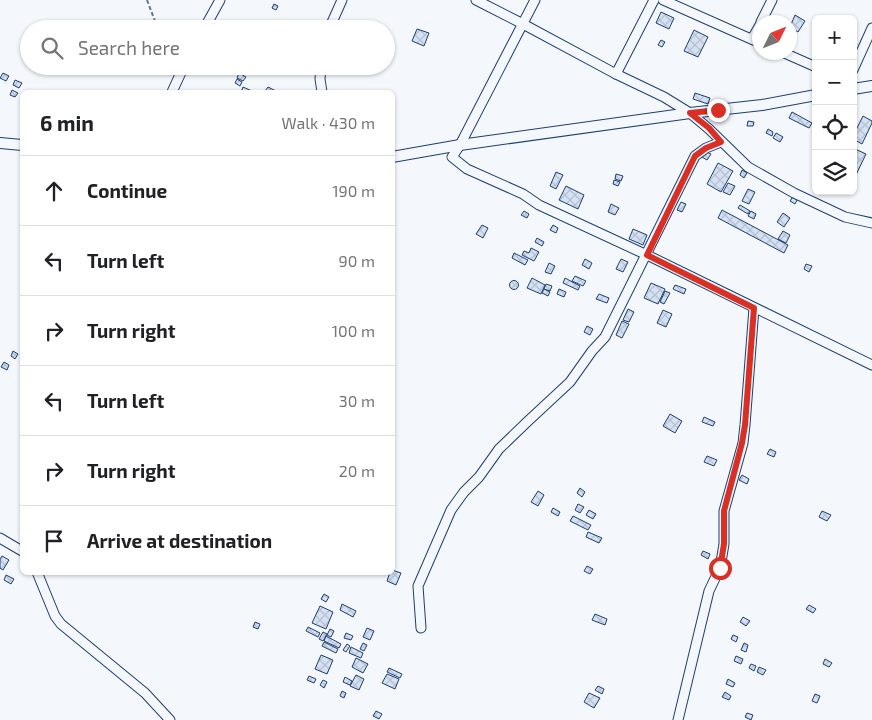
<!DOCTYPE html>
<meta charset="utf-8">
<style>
:root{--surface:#fff;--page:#f6f6f6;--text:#202124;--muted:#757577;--line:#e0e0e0}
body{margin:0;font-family:"Exo 2",sans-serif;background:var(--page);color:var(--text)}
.controls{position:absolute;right:15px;top:15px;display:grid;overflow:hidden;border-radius:8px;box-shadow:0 1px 4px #0004}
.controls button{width:45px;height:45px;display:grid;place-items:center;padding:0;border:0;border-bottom:1px solid var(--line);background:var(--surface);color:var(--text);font:25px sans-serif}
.compass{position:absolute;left:752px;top:15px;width:45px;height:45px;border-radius:50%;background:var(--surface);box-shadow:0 1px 4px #0004;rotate:47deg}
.stop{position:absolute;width:15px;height:15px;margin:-11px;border:4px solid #d93025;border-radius:50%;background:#fff}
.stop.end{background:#d93025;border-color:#fff;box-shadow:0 1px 5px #0008}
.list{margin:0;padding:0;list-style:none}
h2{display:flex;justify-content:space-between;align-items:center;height:65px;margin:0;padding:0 20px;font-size:21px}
h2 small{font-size:16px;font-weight:400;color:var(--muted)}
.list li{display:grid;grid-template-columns:32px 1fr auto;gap:15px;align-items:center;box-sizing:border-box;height:70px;padding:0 20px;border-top:1px solid var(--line)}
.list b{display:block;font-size:19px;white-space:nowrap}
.list em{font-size:16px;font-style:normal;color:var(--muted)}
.icon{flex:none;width:28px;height:28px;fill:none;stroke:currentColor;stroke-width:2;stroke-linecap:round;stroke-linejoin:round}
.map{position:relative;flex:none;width:872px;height:720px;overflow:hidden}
.search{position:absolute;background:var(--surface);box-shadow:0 1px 4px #0004;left:20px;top:20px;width:375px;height:55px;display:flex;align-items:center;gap:12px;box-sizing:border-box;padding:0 18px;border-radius:28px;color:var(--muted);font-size:19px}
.panel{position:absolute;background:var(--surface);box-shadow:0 1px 4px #0004;left:20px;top:90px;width:375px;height:485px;border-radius:8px}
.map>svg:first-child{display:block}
.building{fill:url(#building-cross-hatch);stroke:#1d3f73}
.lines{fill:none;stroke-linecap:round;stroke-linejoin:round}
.minor-casing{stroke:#1d3f73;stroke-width:11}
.tertiary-casing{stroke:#1d3f73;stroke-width:12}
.path{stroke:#5e769c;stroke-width:2;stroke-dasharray:4 2.5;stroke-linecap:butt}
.minor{stroke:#f4f7fb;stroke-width:9}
.tertiary{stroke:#f4f7fb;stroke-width:10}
.route{stroke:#d93025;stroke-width:6}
</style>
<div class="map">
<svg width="872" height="720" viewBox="0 0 872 720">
<defs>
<pattern id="building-cross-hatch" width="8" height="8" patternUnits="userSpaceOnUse" patternTransform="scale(1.25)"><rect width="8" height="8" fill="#d5e0f0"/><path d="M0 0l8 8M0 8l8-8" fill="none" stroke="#b6c1d1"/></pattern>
</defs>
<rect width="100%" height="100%" fill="#f4f7fb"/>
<g class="building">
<path d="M274,4L278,6L276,10L272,8Z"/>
<path d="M661,12L674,18L669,29L656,23Z"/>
<path d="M795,15L805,21L798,32L790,27Z"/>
<path d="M254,23L263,28V29L252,28Z"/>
<path d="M417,29L429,33L424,46L412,41Z"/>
<path d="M694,30L708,37L698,57L684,51Z"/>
<path d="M661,40L665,42L662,47L658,45Z"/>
<path d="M3,73L9,76L6,81L0,78Z"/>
<path d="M239,73L246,77L243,81L237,78Z"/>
<path d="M237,79L242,82L240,86L235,83Z"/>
<path d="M15,80L22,83L19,88L13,85Z"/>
<path d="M243,87L254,92H241Z"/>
<path d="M268,87L276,91L275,92L265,91Z"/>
<path d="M12,90L18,93L15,97L10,95Z"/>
<path d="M695,93L710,98L708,104L693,99Z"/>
<path d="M792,112L812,123L809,128L789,118Z"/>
<path d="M863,116L872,121V123L862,144L853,139V136Z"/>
<path d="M748,121L754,122L753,126H747Z"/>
<path d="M768,129L773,132L772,136L766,133Z"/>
<path d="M776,133L783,137L780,142L773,138Z"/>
<path d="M853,148L866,154L855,177L853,176Z"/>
<path d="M705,151L711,154L707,160L702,157Z"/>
<path d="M718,163L733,171L721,192L707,184Z"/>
<path d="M742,170L747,173L744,178L740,175Z"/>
<path d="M556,172L563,175L556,189L550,186Z"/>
<path d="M616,174L623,176L621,181L615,179Z"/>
<path d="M614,180L620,182L618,186L613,184Z"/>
<path d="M728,183L735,186L730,195L723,192Z"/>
<path d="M566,186L584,195L578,209L559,200Z"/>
<path d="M748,189L755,192L749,204L742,201Z"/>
<path d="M794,195L798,198L795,204L790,201Z"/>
<path d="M681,202L686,204L682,212L677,210Z"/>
<path d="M611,204L619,208L615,215L608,212Z"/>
<path d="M740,205L750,211L748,214L738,208Z"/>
<path d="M722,210L788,245L784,253L718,218Z"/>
<path d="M524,211L529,214L527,218L521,215Z"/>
<path d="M751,211L756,214L754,219L748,216Z"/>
<path d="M783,213L790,218L784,227L777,222Z"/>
<path d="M482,225L488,228L483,238L476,234Z"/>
<path d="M553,225L558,228L556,233L550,230Z"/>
<path d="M633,229L647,235L643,245L629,239Z"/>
<path d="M783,231L790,235L786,243L778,239Z"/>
<path d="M537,238L544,242L542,246L535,242Z"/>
<path d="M531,248L539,252L534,261L522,255L524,251L529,253Z"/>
<path d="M514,253L528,260L525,265L512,258Z"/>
<path d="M585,259L592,263L589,269L582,265Z"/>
<path d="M621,259L628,262L623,272L616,269Z"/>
<path d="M549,263L555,266L551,274L545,272Z"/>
<path d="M806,264L812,266L809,272L804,269Z"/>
<path d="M575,276L586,281L583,286L572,281Z"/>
<path d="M532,278L545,285L541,294L527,288Z"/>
<path d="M565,278L580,286L578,290L563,283Z"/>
<circle cx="514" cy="285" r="4.5"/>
<path d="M651,283L665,289L658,304L644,298Z"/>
<path d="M546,284L552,286L550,291L544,289Z"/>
<path d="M675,285L686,289L684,294L673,289Z"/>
<path d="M544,289L550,292L548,296L542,293Z"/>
<path d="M559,289L566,292L564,297L557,294Z"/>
<path d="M665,291L670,293L664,304L660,302Z"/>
<path d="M599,294L609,298L607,303L596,299Z"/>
<path d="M628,309L634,312L629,322L623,320Z"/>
<path d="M663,310L672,314L666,327L657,323Z"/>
<path d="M622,321L629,324L622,338L616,335Z"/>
<path d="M587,326L593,329L590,335L584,332Z"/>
<path d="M13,351L18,354L15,359L11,356Z"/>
<path d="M4,362L9,365L7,370L1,367Z"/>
<path d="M670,414L682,421L675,433L663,426Z"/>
<path d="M704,417L715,422L713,426L702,422Z"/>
<path d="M770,449L776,452L774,457L767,454Z"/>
<path d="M707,456L717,460L714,466L704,462Z"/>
<path d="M742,475L749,479L747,484L739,480Z"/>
<path d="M580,488L585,492L582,497L577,493Z"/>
<path d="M538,491L544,495L538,506L531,502Z"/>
<path d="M578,504L584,507L580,513L575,510Z"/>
<path d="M553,508L560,512L558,516L551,512Z"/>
<path d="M589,510L596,514L593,519L586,515Z"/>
<path d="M822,511L831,515L827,521L819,517Z"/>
<path d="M573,516L591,525L588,530L570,521Z"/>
<path d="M588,532L602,538L599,543L586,537Z"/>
<path d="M703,551L710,554L708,559L701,555Z"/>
<path d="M2,556L9,560L3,570L0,568V559Z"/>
<path d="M587,566L593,569L590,574L584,571Z"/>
<path d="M392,570L401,573L396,585L387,581L390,572H392Z"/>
<path d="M6,575L14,579L11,584L4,580Z"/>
<path d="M324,594L329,597L326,602L321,599Z"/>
<path d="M342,604L356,611L353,617L340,610Z"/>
<path d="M809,605L816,609L813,613L806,609Z"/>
<path d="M320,606L333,612L326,629L312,623Z"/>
<path d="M595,614L607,619L605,625L592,620Z"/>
<path d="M743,617L750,621L746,626L740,622Z"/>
<path d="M255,622L260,624L258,629L253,627Z"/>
<path d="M308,627L320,633L318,637L306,631Z"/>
<path d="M367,628L374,631L370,640L363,637Z"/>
<path d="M330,629L334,631L331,637L327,635Z"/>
<path d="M323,632L327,634L323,641L319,639Z"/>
<path d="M346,633L353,636L351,640L344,638Z"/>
<path d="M733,635L738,637L736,642L731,639Z"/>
<path d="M326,636L341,644L339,648L324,641Z"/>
<path d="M324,642L338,649L336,653L322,646Z"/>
<path d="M363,643L367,645L364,651L360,649Z"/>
<path d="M744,643L748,645L746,652L741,650Z"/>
<path d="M347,644L350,646L346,652L343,650Z"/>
<path d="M351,647L363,653L361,658L349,653Z"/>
<path d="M321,655L333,660L327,674L315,669Z"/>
<path d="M736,656L743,659L741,664L734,661Z"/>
<path d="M356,658L368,664L363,673L352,667Z"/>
<path d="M825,659L832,663L829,667L823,664Z"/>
<path d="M751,664L756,666L754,671L749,668Z"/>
<path d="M759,667L766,670L763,675L757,672Z"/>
<path d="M389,668L402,674L400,678L387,672Z"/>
<path d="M387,674L399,679L395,689L382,683Z"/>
<path d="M356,675L364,679L359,690L350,686Z"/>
<path d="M309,676L316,679L314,683L307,680Z"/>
<path d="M345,677L352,681L350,685L343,682Z"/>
<path d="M728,679L735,683L733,687L726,684Z"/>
<path d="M323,680L327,682L324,688L320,685Z"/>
<path d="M598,686L604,689L602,694L595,690Z"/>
<path d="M342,691L346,693L344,698L340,696Z"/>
<path d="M725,692L731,696L729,700L722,697Z"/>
<path d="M589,693L600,698L594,708L584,702Z"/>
<path d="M815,694L820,696L817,703L812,701Z"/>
<path d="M376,711L382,714L379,719L373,716Z"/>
<path d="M747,713L753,715L751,720L745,717Z"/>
</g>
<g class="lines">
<g class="minor-casing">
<g id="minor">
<path d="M476,0L523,24L616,74L664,97L690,113L709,129L748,167L794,193L845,217L872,223"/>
<path d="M535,0L460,145L452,157L467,169L523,194L539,205L647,255L872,365"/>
<path d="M663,0L760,43"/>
<path d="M761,22L772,0"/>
<path d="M204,29L220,0"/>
<path d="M329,29L342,0"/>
<path d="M752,39L760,25"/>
<path d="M782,52L816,67"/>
<path d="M321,66L320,79L322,92"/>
<path d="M853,70L872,28"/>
<path d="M616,74L654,0"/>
<path d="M172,92L184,66"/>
<path d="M0,538L22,551"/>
<path d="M37,572L55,616L61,624L145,693L170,720"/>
<path d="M421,628L418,586L451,510L464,492L479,477L499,449L527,422L570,382L592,351L605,337L695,156L706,148L721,142"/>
<path d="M678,720L709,591L720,568L724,544V511L743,443L745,425L754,308"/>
</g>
</g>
<g class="tertiary-casing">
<g id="tertiary">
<path d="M853,89L872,86"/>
<path d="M0,143L22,145"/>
<path d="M392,157L460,145L690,113L762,105L816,95"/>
</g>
</g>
<path class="path" d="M147,0L158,29"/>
<use href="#minor" class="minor"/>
<use href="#tertiary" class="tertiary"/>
</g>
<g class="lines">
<path class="route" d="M718,110L690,113L709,128L721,142L706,148L695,156L647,255L754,308L745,425L742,443L724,511V544L720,568"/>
</g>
</svg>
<div class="controls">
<button>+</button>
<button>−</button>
<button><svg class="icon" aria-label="locate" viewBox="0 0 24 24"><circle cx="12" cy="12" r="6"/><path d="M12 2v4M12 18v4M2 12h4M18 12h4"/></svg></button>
<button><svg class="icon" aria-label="layers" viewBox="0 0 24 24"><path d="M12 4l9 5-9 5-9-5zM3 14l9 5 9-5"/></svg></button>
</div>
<svg class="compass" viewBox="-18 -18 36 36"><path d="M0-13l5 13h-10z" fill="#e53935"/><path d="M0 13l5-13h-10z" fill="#757577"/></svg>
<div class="stop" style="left:720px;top:568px"></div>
<div class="stop end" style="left:718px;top:110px"></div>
<div class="search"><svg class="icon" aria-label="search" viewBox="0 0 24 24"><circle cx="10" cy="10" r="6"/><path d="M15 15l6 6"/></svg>Search here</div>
<section class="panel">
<h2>6 min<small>Walk · 430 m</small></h2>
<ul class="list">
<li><svg class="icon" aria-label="ahead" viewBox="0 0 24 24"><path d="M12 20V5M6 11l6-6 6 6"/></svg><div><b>Continue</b></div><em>190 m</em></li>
<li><svg class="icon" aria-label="left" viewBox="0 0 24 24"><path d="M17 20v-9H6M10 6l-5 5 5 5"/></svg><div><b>Turn left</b></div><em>90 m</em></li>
<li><svg class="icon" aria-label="right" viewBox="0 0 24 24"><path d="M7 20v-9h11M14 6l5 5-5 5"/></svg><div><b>Turn right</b></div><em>100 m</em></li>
<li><svg class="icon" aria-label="left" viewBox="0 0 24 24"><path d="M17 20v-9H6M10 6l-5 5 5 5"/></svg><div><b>Turn left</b></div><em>30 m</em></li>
<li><svg class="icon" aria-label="right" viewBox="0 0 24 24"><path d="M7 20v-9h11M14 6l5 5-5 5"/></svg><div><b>Turn right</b></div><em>20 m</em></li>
<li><svg class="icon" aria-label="arrive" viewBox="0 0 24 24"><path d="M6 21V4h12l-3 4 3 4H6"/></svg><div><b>Arrive at destination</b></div></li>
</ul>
</section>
</div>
